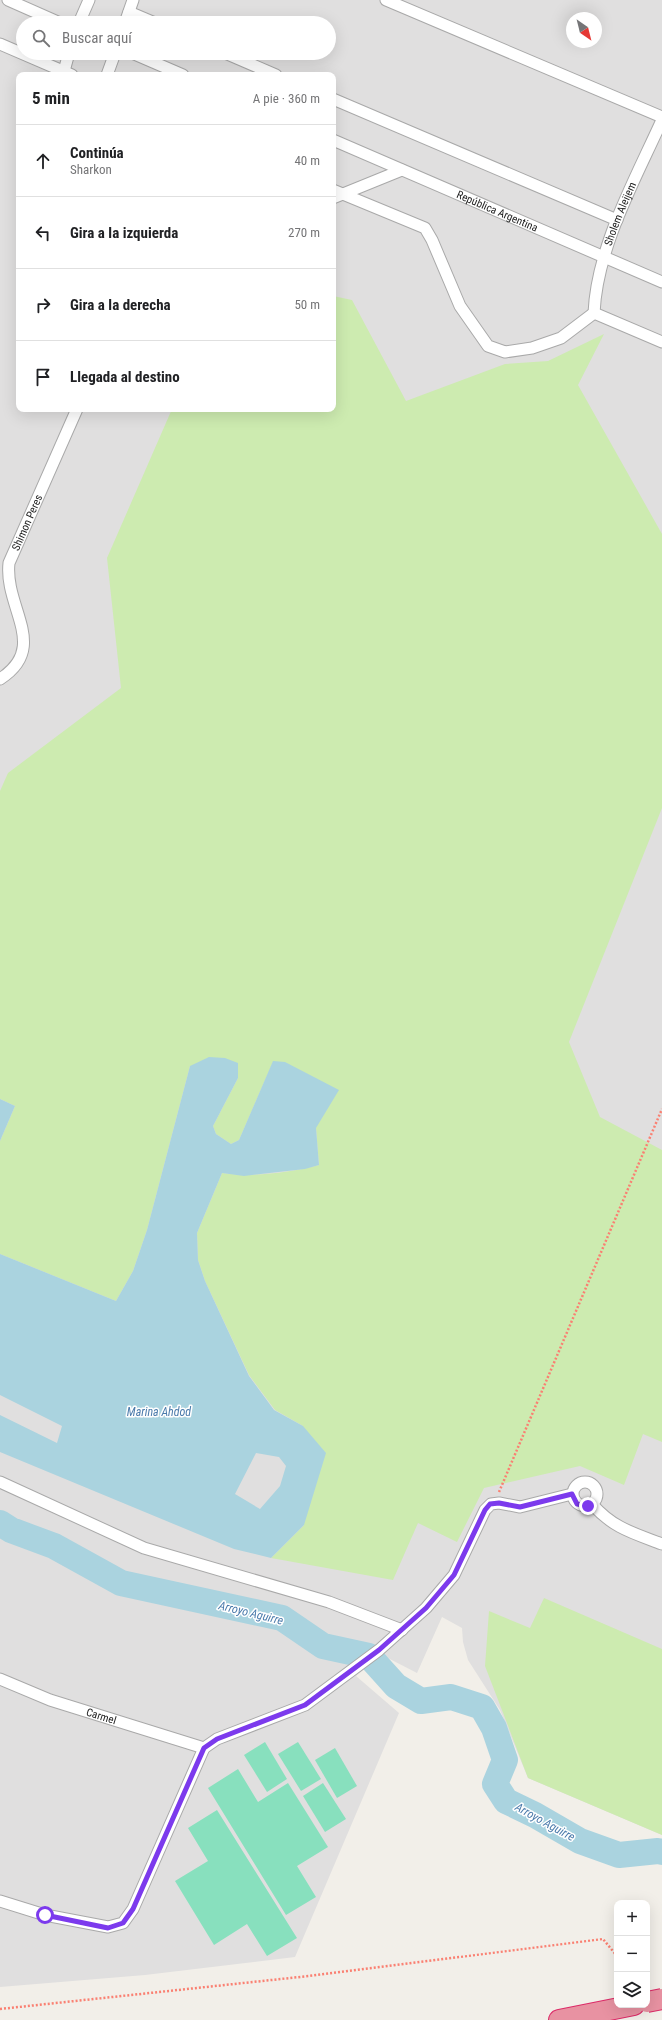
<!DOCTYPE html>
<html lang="es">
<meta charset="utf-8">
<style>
:root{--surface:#fff;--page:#f6f6f6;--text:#202124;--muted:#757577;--line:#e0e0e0}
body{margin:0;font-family:"Roboto Condensed",sans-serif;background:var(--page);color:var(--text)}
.controls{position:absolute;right:12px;bottom:12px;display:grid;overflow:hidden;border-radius:8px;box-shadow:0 4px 16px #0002}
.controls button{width:36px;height:36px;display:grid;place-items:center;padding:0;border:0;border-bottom:1px solid var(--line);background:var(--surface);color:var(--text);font:20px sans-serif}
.compass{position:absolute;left:566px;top:12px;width:36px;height:36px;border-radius:50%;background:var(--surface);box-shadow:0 4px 16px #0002;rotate:145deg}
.stop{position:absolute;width:12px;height:12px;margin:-9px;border:3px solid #7c3aed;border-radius:50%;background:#fff}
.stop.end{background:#7c3aed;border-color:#fff;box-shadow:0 1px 4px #0008}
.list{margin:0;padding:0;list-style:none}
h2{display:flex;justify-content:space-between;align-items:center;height:52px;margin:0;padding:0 16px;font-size:17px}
h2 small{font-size:13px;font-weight:400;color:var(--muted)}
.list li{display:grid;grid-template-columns:26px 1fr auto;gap:12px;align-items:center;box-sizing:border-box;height:72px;padding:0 16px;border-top:1px solid var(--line)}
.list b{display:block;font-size:15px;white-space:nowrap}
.list p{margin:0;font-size:13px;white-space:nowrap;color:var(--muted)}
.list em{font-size:13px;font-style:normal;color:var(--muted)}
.icon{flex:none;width:22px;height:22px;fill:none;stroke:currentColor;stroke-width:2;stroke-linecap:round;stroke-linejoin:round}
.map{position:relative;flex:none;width:662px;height:2020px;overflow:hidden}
.search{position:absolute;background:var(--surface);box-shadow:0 4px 16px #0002;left:16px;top:16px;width:320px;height:44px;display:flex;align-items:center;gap:10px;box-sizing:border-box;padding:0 14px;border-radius:22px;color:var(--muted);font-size:15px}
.panel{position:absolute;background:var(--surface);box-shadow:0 4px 16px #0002;left:16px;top:72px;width:320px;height:340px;border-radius:8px}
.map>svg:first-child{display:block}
.residential{fill:#e0dfdf;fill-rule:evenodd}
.grass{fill:#cdebb0}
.pitch{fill:#88e0be}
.water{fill:#aad3df;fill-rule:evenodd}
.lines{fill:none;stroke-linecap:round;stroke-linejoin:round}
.river{stroke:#aad3df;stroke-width:26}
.minor-casing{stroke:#a9a9a9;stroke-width:13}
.motorway-casing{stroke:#dc2a67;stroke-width:22}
.path{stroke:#fa8072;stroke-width:2.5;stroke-dasharray:2 2;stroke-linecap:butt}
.minor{stroke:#fff;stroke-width:11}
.motorway{stroke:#e892a2;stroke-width:20}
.motorway-bridge-casing{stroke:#dc2a67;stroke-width:22;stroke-linecap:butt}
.motorway-bridge{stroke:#e892a2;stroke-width:20}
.route{stroke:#7c3aed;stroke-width:5}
.labels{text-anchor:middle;stroke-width:3;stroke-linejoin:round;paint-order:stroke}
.street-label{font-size:11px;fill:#222;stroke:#fff}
.water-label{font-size:12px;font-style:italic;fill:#4a7aab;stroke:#fff}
</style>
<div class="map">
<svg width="662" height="2020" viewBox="0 0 662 2020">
<rect width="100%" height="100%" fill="#f2efe9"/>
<path class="residential" d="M0,0H662V1835L528,1778L500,1710L468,1660L463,1642L462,1628L442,1617L417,1673L382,1655L356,1676L399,1713L295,1957L145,1975L0,1987ZM572,18H596V42H572ZM23,23H329V53H23ZM19,75H333V409H19Z"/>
<g class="grass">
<path d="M333,296L352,300L406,401L505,364L548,361L604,334L578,385L662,534V808L569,1042L600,1117L662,1150V1442L643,1434L624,1485L580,1466L484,1488L457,1542L418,1523L393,1580L271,1558L304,1525L303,1426L275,1410L249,1375L205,1281L198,1260L197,1233L222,1173C254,1177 288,1173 319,1165L316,1128L273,1062L239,1140L231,1144L216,1134L213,1126L238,1078L190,1066L147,1230L133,1271L116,1301L0,1254V1141L15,1106L0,1099V791L8,773L121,688L107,558L172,409H333Z"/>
<path d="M544,1598L662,1649V1835L528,1778L485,1666L489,1611L530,1628Z"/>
</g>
<g class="pitch">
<path d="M265,1742L287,1779L267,1792L244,1755Z"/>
<path d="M298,1742L321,1779L301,1791L278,1754Z"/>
<path d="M335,1748L357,1786L337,1798L315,1760Z"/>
<path d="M238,1769L258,1802L288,1783L328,1847L297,1866L316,1897L286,1915L208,1788Z"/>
<path d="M323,1783L346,1819L325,1832L303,1796Z"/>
<path d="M217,1810L297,1938L267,1956L247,1924L214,1945L175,1881L208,1861L188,1828Z"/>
</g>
<g class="water">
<path d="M209,1057L225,1058L238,1063V1078L213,1126L216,1134L231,1144L239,1140L273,1061L285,1062L339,1090L316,1128L319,1165L305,1169L244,1176L222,1173L197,1233L198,1260L205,1281L249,1376L274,1410L303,1426L326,1453L304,1525L271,1558L234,1549L0,1452V1415L57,1443L62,1426L0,1395V1254L116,1301L133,1271L147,1230L190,1066ZM256,1453L279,1457L286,1466L280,1486L260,1509L235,1494Z"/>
<path d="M0,1099L15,1106L0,1141Z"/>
</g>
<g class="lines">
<path class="river" d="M0,1523L11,1530L54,1546L121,1583L282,1618L323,1646L369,1656L396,1686L421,1701L451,1697L482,1707L494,1728L505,1760L495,1784L506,1801L535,1815L580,1841L619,1855L658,1851L662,1852"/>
<g class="minor-casing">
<g id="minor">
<path d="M8,0L60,23"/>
<path d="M386,0L662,117"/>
<path d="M129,12L155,23"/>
<path d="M79,23L89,0"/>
<path d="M125,23L133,0"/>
<path d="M0,44L72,75"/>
<path d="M132,53L183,75"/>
<path d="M225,53L276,75"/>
<path d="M64,71L69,53"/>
<path d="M107,75L115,53"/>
<path d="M333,99L617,220"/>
<path id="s1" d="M333,140L662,282"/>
<path d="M333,190L425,228L432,240L460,306L488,346L505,352L532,348L561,338L594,313"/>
<path d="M333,198L402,170"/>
<path id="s2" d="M594,313C597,247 635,180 662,120"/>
<path d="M594,313L662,342"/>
<path id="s3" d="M0,679C50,647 4,608 9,563L77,409"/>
<circle cx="585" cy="1494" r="12"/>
<path d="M0,1482L144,1548L329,1602L402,1630"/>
<path d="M592,1504C613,1528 633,1533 662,1544"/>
<path id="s4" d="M0,1679L50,1700L204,1748"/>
<path d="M0,1901L45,1915L108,1927L123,1923L133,1909L204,1748L217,1739L305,1705L379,1650L426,1608L454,1575L485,1510L491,1504L499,1503L520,1507L572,1494"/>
</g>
</g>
<g class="motorway-casing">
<path id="motorway" d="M559,2020L634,2005"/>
</g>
<g class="path">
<path d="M499,1492L662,1109"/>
<path d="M0,2009L309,1976L603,1939L617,1956"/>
</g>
<use href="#minor" class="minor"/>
<use href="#motorway" class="motorway"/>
<g class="motorway-bridge-casing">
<path id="motorway-bridge" d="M647,2002L662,1999"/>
</g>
<use href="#motorway-bridge" class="motorway-bridge"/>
</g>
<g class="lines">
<path class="route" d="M45,1915L108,1928L123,1923L133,1909L204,1748L217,1739L305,1705L379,1650L426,1608L454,1575L485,1510L490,1504L499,1503L520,1507L572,1494L577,1504L588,1506"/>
</g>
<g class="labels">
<g class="street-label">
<text dy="4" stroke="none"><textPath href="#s1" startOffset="179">República Argentina</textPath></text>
<text dy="4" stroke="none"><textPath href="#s2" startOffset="103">Sholem Aleijem</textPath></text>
<text dy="4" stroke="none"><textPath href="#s3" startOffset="171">Shimon Peres</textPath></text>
<text dy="4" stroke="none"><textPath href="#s4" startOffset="108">Carmel</textPath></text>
</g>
<g class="water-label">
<text x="159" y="1416">Marina Ahdod</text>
<text transform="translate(251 1613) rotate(14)" y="4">Arroyo Aguirre</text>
<text transform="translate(545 1822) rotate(29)" y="4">Arroyo Aguirre</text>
</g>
</g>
</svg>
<div class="controls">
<button>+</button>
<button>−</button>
<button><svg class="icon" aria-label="layers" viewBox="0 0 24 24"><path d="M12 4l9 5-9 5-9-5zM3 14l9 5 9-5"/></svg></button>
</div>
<svg class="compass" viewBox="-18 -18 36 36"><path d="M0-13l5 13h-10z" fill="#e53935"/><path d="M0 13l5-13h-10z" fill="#757577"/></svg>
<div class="stop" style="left:45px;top:1915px"></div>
<div class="stop end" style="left:588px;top:1506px"></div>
<div class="search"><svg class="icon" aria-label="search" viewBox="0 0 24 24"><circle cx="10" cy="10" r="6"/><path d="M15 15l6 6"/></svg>Buscar aquí</div>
<section class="panel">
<h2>5 min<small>A pie · 360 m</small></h2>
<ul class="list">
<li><svg class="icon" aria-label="ahead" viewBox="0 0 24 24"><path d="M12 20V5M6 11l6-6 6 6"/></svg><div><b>Continúa</b><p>Sharkon</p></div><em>40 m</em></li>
<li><svg class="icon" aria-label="left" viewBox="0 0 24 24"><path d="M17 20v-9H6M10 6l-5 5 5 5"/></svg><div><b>Gira a la izquierda</b></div><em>270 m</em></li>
<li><svg class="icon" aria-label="right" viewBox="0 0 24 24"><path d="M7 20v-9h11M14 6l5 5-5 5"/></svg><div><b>Gira a la derecha</b></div><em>50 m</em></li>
<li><svg class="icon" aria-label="arrive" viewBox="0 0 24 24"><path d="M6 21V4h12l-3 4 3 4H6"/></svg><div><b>Llegada al destino</b></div></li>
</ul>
</section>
</div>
